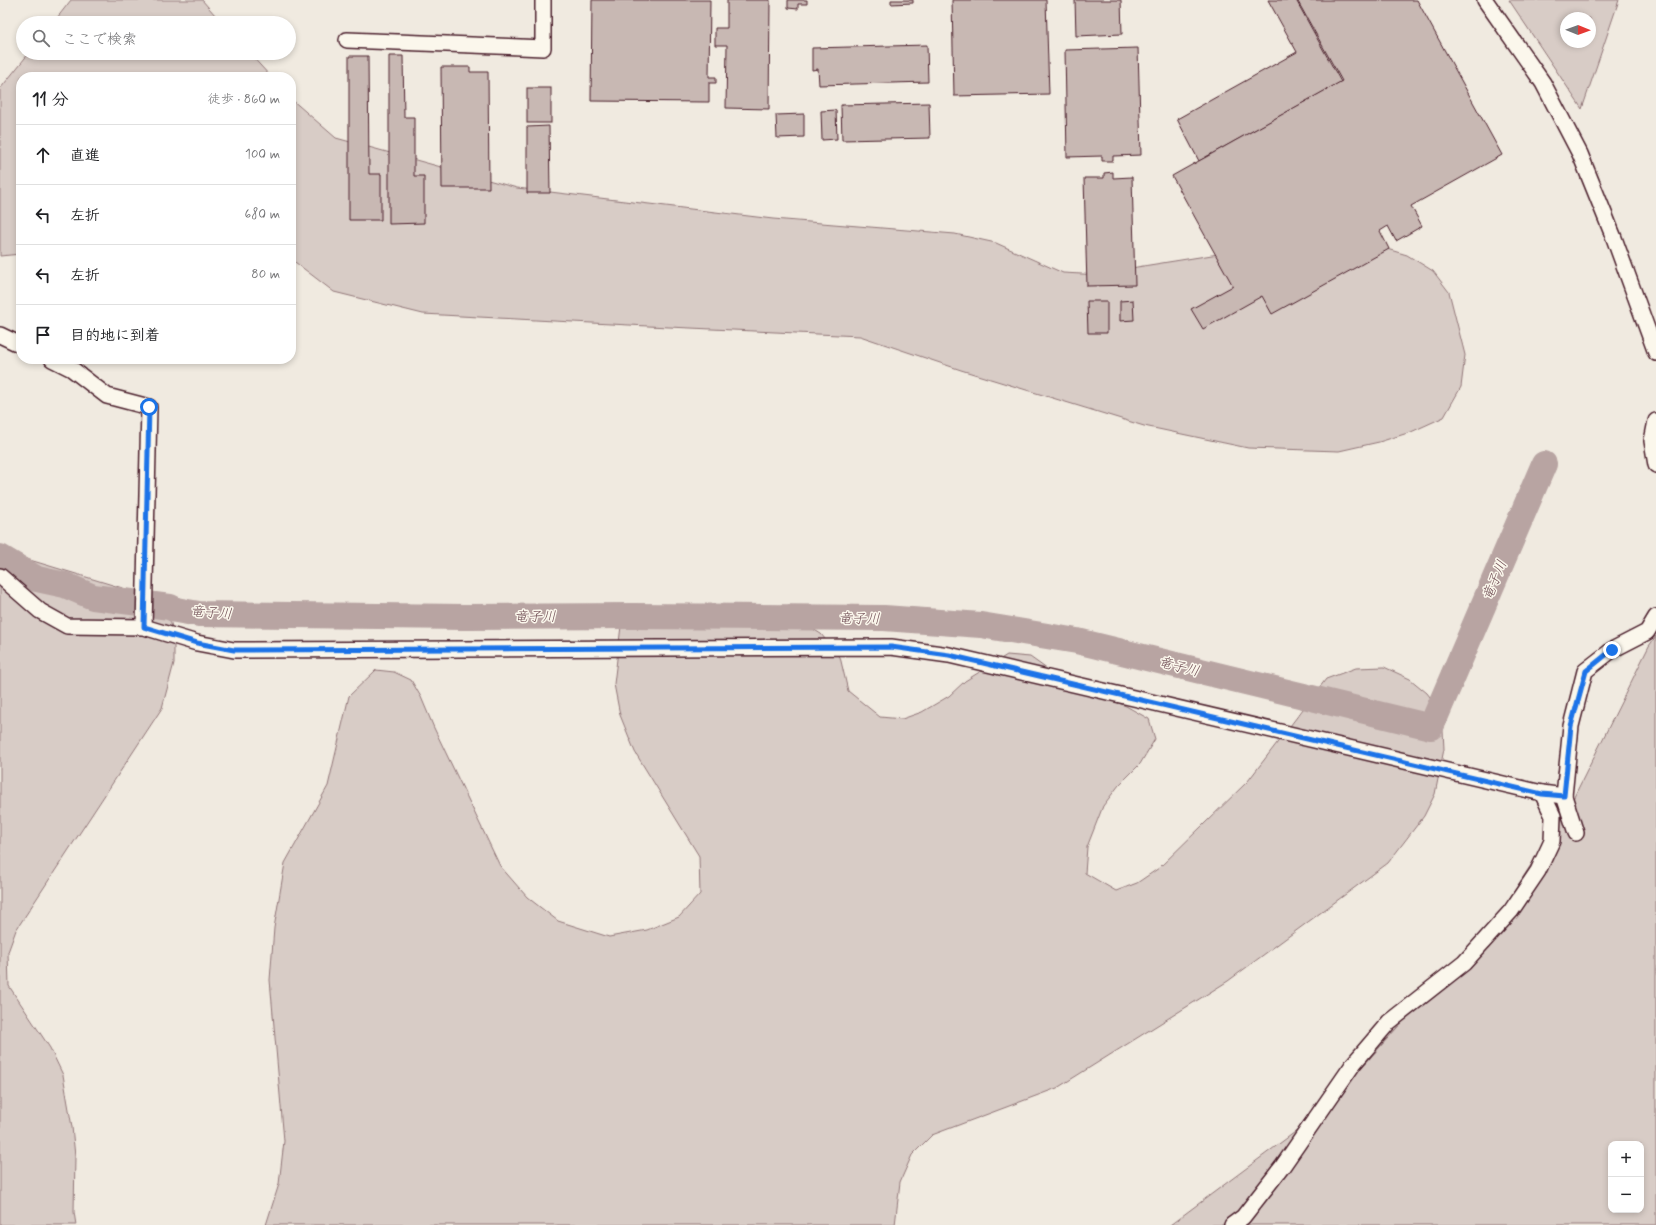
<!DOCTYPE html>
<html lang="ja">
<meta charset="utf-8">
<style>
:root{--surface:#fff;--page:#f2f2f2;--text:#202124;--muted:#757577;--line:#e0e0e0}
body{margin:0;font-family:Mynerve,"Klee One",sans-serif;background:var(--page);color:var(--text)}
.controls{position:absolute;right:12px;bottom:12px;display:grid;overflow:hidden;border-radius:8px;box-shadow:0 2px 6px #0003}
.controls button{width:36px;height:36px;display:grid;place-items:center;padding:0;border:0;border-bottom:1px solid var(--line);background:var(--surface);color:var(--text);font:20px sans-serif}
.compass{position:absolute;left:1560px;top:12px;width:36px;height:36px;border-radius:50%;background:var(--surface);box-shadow:0 2px 6px #0003;rotate:91deg}
.stop{position:absolute;width:12px;height:12px;margin:-9px;border:3px solid #1a73e8;border-radius:50%;background:#fff}
.stop.end{background:#1a73e8;border-color:#fff;box-shadow:0 1px 4px #0008}
.list{margin:0;padding:0;list-style:none}
h2{display:flex;justify-content:space-between;align-items:center;height:52px;margin:0;padding:0 16px;font-size:17px}
h2 small{font-size:13px;font-weight:400;color:var(--muted)}
.list li{display:grid;grid-template-columns:26px 1fr auto;gap:12px;align-items:center;box-sizing:border-box;height:60px;padding:0 16px;border-top:1px solid var(--line)}
.list b{display:block;font-size:15px;white-space:nowrap}
.list em{font-size:13px;font-style:normal;color:var(--muted)}
.icon{flex:none;width:22px;height:22px;fill:none;stroke:currentColor;stroke-width:2;stroke-linecap:round;stroke-linejoin:round}
.map{position:relative;flex:none;width:1656px;height:1225px;overflow:hidden}
.search{position:absolute;background:var(--surface);box-shadow:0 2px 6px #0003;left:16px;top:16px;width:280px;height:44px;display:flex;align-items:center;gap:10px;box-sizing:border-box;padding:0 14px;border-radius:22px;color:var(--muted);font-size:15px}
.panel{position:absolute;background:var(--surface);box-shadow:0 2px 6px #0003;left:16px;top:72px;width:280px;height:292px;border-radius:16px}
.map>svg:first-child{display:block}
.green{fill:#d8ccc6;stroke:#917678;fill-rule:evenodd}
.lines{fill:none;stroke-linecap:round;stroke-linejoin:round}
.river{stroke:#b8a4a2;stroke-width:26}
.building{fill:#c8b8b3;stroke:#4a1f2b}
.minor-casing{stroke:#4a1f2b;stroke-width:18}
.minor{stroke:#fbf7ec;stroke-width:15}
.route{stroke:#1a73e8;stroke-width:5}
.labels{text-anchor:middle;stroke-width:3;stroke-linejoin:round;paint-order:stroke}
.water-label{font-size:14px;font-style:italic;fill:#704e55;stroke:#fbf7ec}
</style>
<div class="map">
<svg width="1656" height="1225" viewBox="0 0 1656 1225">
<rect width="100%" height="100%" fill="#f0eae0"/>
<filter id="ink" filterUnits="userSpaceOnUse"><feTurbulence type="fractalNoise" baseFrequency=".025" numOctaves="2"/><feDisplacementMap in="SourceGraphic" scale="8" xChannelSelector="R" yChannelSelector="G"/><feConvolveMatrix kernelMatrix="1 2 1 2 8 2 1 2 1" color-interpolation-filters="sRGB"/></filter>
<g filter="url(#ink)">
<g class="green">
<path d="M71,0H202L222,23H53Z"/>
<path d="M1509,0H1619L1582,109ZM1566,18H1590V42H1566Z"/>
<path d="M29,53H249L271,77H21V254L0,256V89Z"/>
<path d="M291,99L336,138L517,188L773,219L955,234L996,243L1063,273L1100,275L1137,267L1287,243L1357,240L1407,255L1433,271L1449,292L1465,355L1461,387L1444,417L1411,432L1379,442L1339,451L1248,448L1144,426L961,370L860,336L648,326L423,314L334,292L291,259Z"/>
<path d="M0,551L149,596L169,616L174,635V663L162,708L16,930L8,952L9,986L50,1048L63,1075L72,1127L75,1156L74,1212L76,1225H0Z"/>
<path d="M724,607L770,611L793,617L821,634L840,657L848,691L880,717L902,719L922,712L949,696L965,681L1007,655L1030,657L1065,682L1126,706L1149,719L1155,739L1140,764L1119,785L1103,806L1087,847L1085,873L1116,891L1137,883L1159,868L1248,781L1326,679L1356,668L1384,667L1410,679L1427,693L1442,713L1444,749L1435,794L1424,816L1388,863L1228,981L1057,1088L932,1135L912,1155L900,1182L895,1225H266L279,1184L284,1141L270,980L274,928L285,863L328,786L349,696L376,670L394,672L411,680L421,697L434,728L500,866L527,897L558,921L609,937L647,930L679,917L700,894L699,856L635,752L620,715L614,684L621,626L645,616L671,608Z"/>
<path d="M1656,636V1225H1170L1322,1112L1502,910L1572,801L1649,646ZM1611,1144H1641V1210H1611Z"/>
</g>
<g class="lines">
<path class="river" d="M0,557L37,579L65,585L93,597L170,607L176,610L199,614L464,617L633,616L884,618L981,625L1077,641L1431,727L1544,464"/>
</g>
<g class="building">
<path d="M592,0H710L709,77H716V83H709V102L591,101Z"/>
<path d="M727,0H770L769,109L726,108L727,45H715V28H727Z"/>
<path d="M788,0H807V4H798V9L788,8Z"/>
<path d="M891,0H913V3L891,4Z"/>
<path d="M952,0H1046L1049,94L954,96Z"/>
<path d="M1075,0H1121L1122,34L1076,36Z"/>
<path d="M1268,0H1296L1341,82L1199,161L1177,119L1297,52Z"/>
<path d="M1297,0H1417L1502,155L1411,206L1422,226L1396,241L1388,226L1380,231L1389,249L1272,314L1262,296L1203,329L1191,309L1233,286L1172,176L1342,81Z"/>
<path d="M927,45L928,82L819,85L818,69L812,70V48Z"/>
<path d="M1138,48L1141,155L1113,156V161H1102V156L1067,157L1065,50Z"/>
<path d="M349,56H368L369,174H381V220H349Z"/>
<path d="M389,56H403L404,117H414V176H424V223L389,224Z"/>
<path d="M441,67H470V72H488L489,188H442Z"/>
<rect x="527" y="88" width="24" height="35"/>
<path d="M929,103L930,138L842,140L841,105Z"/>
<path d="M836,110L837,139L822,140L821,111Z"/>
<path d="M804,114V137L777,138L776,115Z"/>
<path d="M549,126L550,193H527V127Z"/>
<path d="M1113,172V178L1132,177L1135,285L1087,286L1084,178H1104V173Z"/>
<path d="M1133,300L1134,320L1120,321V301Z"/>
<path d="M1087,301H1107V333H1088Z"/>
</g>
<g class="lines">
<g class="minor-casing">
<g id="minor">
<path d="M1485,0L1543,83L1580,154L1614,238L1656,353"/>
<path d="M347,40L543,48V0"/>
<path d="M0,335L21,345"/>
<path d="M52,359L72,369L107,396L149,407L144,627"/>
<path d="M1656,421L1652,441L1656,465"/>
<path d="M0,576L40,611L67,626L144,627L197,643L234,650L891,647L949,655L1542,793L1564,796"/>
<path d="M1576,833L1564,796L1571,726L1585,671L1612,650L1647,632L1656,617"/>
<path d="M1232,1225L1243,1217L1282,1167L1354,1063L1389,1022L1464,963L1511,911L1538,871L1552,841L1553,816L1542,793"/>
</g>
</g>
<use href="#minor" class="minor"/>
</g>
</g>
<g class="lines" filter="url(#ink)">
<path class="route" d="M149,407L144,627L197,643L234,650L891,647L949,655L1542,794L1564,796L1571,726L1586,671L1612,650"/>
</g>
<g class="labels">
<g class="water-label">
<text transform="translate(1494 580) rotate(-67)" y="5">竜子川</text>
<text transform="translate(211 612) rotate(4)" y="5">竜子川</text>
<text x="535" y="621">竜子川</text>
<text transform="translate(859 618) rotate(1)" y="5">竜子川</text>
<text transform="translate(1179 666) rotate(14)" y="5">竜子川</text>
</g>
</g>
</svg>
<div class="controls">
<button>+</button>
<button>−</button>
</div>
<svg class="compass" viewBox="-18 -18 36 36"><path d="M0-13l5 13h-10z" fill="#e53935"/><path d="M0 13l5-13h-10z" fill="#757577"/></svg>
<div class="stop" style="left:149px;top:407px"></div>
<div class="stop end" style="left:1612px;top:650px"></div>
<div class="search"><svg class="icon" aria-label="search" viewBox="0 0 24 24"><circle cx="10" cy="10" r="6"/><path d="M15 15l6 6"/></svg>ここで検索</div>
<section class="panel">
<h2>11 分<small>徒歩 · 860 m</small></h2>
<ul class="list">
<li><svg class="icon" aria-label="ahead" viewBox="0 0 24 24"><path d="M12 20V5M6 11l6-6 6 6"/></svg><div><b>直進</b></div><em>100 m</em></li>
<li><svg class="icon" aria-label="left" viewBox="0 0 24 24"><path d="M17 20v-9H6M10 6l-5 5 5 5"/></svg><div><b>左折</b></div><em>680 m</em></li>
<li><svg class="icon" aria-label="left" viewBox="0 0 24 24"><path d="M17 20v-9H6M10 6l-5 5 5 5"/></svg><div><b>左折</b></div><em>80 m</em></li>
<li><svg class="icon" aria-label="arrive" viewBox="0 0 24 24"><path d="M6 21V4h12l-3 4 3 4H6"/></svg><div><b>目的地に到着</b></div></li>
</ul>
</section>
</div>
